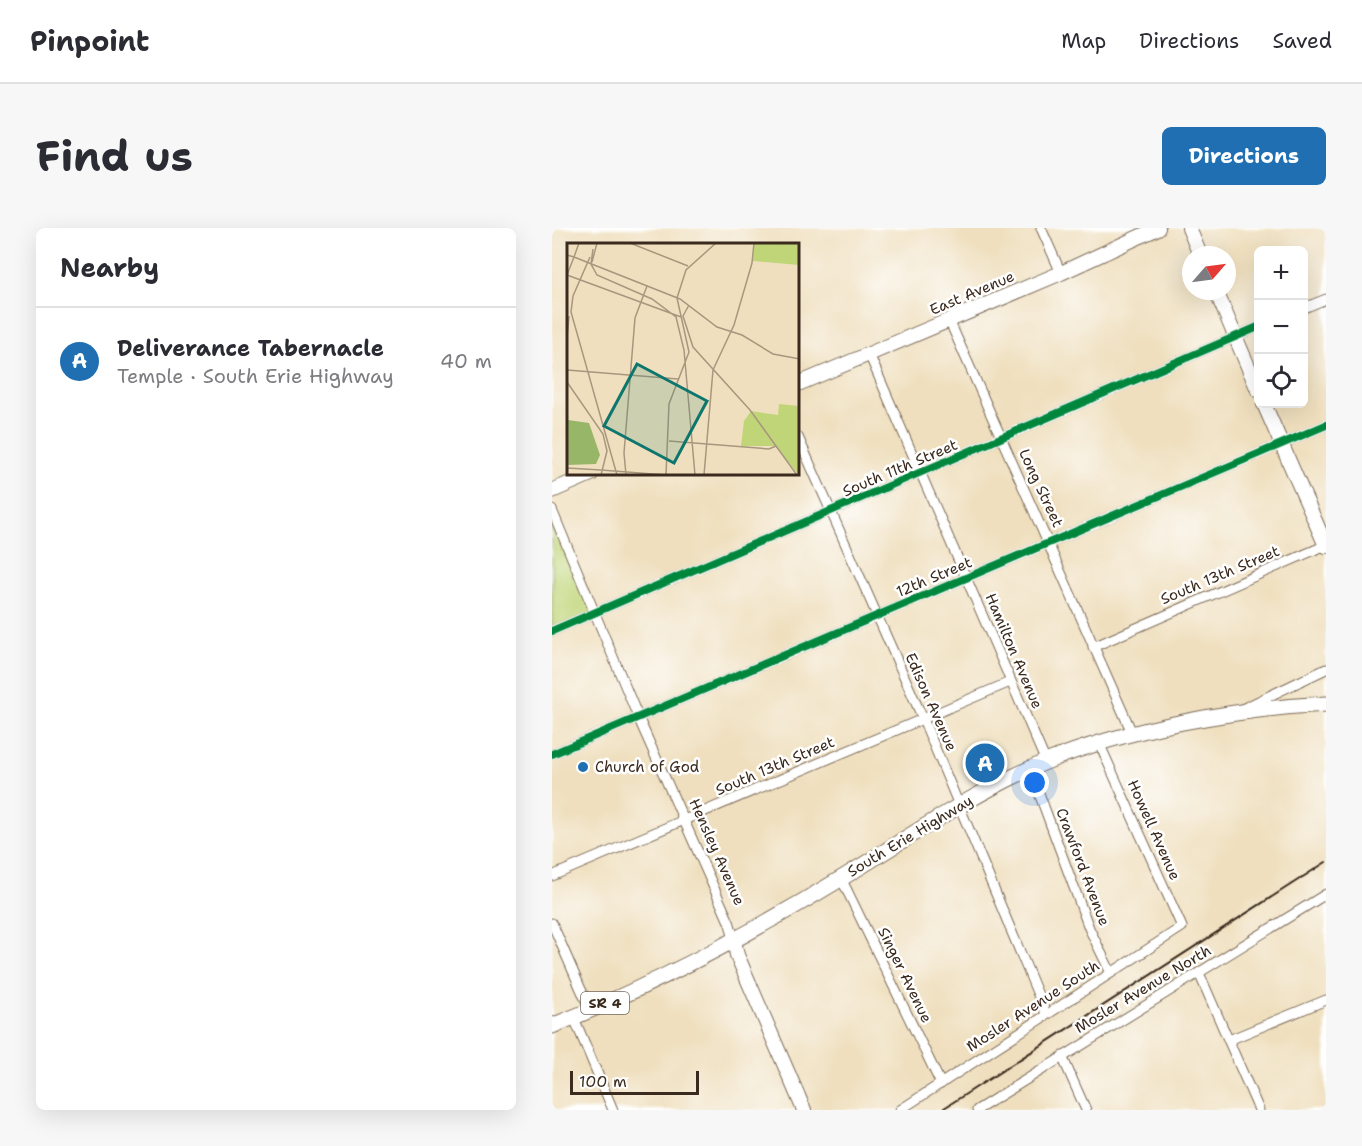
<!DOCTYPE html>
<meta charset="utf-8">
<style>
:root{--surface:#fff;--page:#f7f7f7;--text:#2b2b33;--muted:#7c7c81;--line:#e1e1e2;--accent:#1f6fb2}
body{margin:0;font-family:"Shantell Sans",sans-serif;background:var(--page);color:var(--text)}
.controls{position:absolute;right:18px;top:18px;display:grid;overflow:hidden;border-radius:9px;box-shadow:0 6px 24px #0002}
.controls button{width:54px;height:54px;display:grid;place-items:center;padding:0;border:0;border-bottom:2px solid var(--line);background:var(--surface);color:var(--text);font:30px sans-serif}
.compass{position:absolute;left:630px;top:18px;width:54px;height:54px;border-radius:50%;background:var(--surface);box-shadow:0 6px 24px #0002;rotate:62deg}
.scale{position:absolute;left:18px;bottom:15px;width:129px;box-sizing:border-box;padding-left:6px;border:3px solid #3b2a1e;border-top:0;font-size:16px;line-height:21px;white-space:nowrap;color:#3b2a1e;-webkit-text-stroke:4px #fff;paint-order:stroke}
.you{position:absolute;left:483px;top:555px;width:21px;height:21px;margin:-15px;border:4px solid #fff;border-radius:50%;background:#1a73e8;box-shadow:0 0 0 9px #1a73e833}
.badge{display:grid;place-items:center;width:39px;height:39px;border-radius:50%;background:var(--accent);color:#fff;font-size:20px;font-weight:700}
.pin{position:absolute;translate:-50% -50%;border:3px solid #fff;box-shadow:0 2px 6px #0006}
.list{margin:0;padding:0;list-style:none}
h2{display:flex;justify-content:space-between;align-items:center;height:78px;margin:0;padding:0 24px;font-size:26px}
h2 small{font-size:20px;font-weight:400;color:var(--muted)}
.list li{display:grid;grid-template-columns:39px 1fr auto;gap:18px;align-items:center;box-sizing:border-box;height:108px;padding:0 24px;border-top:2px solid var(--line)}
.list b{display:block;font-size:22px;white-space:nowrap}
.list p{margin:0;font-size:20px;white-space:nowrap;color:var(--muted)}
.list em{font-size:20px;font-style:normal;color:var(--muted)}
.icon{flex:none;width:33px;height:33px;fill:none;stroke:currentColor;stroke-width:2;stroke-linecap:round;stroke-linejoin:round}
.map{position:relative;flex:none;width:774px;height:882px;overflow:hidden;border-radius:9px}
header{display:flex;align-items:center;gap:36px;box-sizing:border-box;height:84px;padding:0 30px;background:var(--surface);border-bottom:2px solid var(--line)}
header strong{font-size:28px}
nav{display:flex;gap:33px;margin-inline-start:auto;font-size:21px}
.intro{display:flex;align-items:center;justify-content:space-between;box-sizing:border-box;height:144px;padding:0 36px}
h1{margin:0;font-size:42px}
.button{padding:15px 27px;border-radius:9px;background:var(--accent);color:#fff;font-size:21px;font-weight:700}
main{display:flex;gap:36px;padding:0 36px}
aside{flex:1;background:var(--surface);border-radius:9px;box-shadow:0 6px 24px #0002}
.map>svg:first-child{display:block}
.green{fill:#c0d578;stroke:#7e804b;stroke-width:1.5}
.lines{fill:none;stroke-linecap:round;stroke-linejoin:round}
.street-casing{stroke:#7a6956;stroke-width:11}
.secondary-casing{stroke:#7a6956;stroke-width:16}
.primary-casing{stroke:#7a6956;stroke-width:17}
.street{stroke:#fff;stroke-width:9}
.secondary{stroke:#fff;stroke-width:14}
.primary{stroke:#fff;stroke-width:15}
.rail{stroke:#3b2a1e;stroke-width:2}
.cycleway-casing{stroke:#fff;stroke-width:11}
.cycleway{stroke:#00873e;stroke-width:8}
.poi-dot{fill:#1f6fb2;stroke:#fff;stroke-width:2}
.labels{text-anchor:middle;stroke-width:5;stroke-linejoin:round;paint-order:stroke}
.shield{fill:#fff;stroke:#766a62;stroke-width:1.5}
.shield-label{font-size:14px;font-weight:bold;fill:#3b2a1e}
.street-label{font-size:15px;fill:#3b2a1e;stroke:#fff}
.poi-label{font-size:15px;fill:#3b2a1e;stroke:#fff;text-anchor:start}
.inset-road{fill:none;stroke:#a7977e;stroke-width:1.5}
.view{fill:#0f766e;fill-opacity:0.15;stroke:#0f766e;stroke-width:3}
.inset-edge{fill:none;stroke:#3b2a1e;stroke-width:3}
</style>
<header>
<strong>Pinpoint</strong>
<nav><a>Map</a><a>Directions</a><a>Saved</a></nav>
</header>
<div class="intro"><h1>Find us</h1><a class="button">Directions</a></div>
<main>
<aside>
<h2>Nearby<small></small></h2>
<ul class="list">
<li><span class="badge">A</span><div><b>Deliverance Tabernacle</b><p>Temple · South Erie Highway</p></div><em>40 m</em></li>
</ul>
</aside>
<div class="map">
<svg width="774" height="882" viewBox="0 0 774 882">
<rect width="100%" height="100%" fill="#fff"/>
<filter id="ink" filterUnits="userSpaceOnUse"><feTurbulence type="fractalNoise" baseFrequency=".0167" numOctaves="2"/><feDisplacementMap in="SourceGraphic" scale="12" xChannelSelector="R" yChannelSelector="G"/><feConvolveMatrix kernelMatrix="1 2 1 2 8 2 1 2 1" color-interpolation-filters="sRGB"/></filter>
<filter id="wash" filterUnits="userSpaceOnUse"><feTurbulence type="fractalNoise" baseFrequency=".008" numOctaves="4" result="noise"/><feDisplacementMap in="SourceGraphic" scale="24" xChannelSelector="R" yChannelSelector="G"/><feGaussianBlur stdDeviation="1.35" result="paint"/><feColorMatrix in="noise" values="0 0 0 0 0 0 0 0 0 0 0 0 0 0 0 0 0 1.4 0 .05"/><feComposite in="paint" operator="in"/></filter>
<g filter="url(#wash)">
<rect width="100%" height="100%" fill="#efdfbe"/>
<path class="green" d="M0,282L44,384L0,403Z"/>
</g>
<g filter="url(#ink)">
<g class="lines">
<g class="street-casing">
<g id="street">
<path d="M489,0L509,45"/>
<path d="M752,80L774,71"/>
<path d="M397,92L581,507"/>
<path d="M317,126L494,534"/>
<path d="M246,209L371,491L494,786"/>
<path d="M0,282L86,489L178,696L182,712"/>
<path d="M0,403L706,99"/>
<path d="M541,419L774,317"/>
<path d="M692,480L774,441"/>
<path d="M0,526L774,197"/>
<path d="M478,541L537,700L559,745"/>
<path d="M0,648L458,454"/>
<path d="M289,650L389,856"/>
<path d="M0,695L38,782"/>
<path d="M647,745L707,882"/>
<path d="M22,790L61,882"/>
<path d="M677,812L774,772"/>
<path d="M510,828L534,882"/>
<path d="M348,882L630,699L548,517"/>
<path d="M425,882L774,666"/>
</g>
</g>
<g class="secondary-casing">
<g id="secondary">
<path d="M637,0L648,27"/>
<path d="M664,63L706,162"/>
<path d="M246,156L509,45L606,0"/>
<path d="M712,176L774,318"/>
<path d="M0,263L39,246"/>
<path d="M182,712L185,727L252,882"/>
</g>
</g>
<g class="primary-casing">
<path id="primary" d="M0,798C100,758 198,706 290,650C356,610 420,565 491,535C576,500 682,481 774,476"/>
</g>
<use href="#street" class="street"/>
<use href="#secondary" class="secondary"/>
<use href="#primary" class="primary"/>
<path class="rail" d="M389,882L774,634"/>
<g class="cycleway-casing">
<g id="cycleway">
<path d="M0,403L706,99"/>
<path d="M0,526L774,197"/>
</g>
</g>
<use href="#cycleway" class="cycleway"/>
</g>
</g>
<circle class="poi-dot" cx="31" cy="539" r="6"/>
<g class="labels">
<rect class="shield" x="29" y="764" width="48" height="22" rx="4.5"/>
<g class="shield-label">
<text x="53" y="780">SR 4</text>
</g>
<g class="street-label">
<text transform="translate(420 65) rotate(-23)" y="5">East Avenue</text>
<text transform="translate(348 240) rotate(-23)" y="5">South 11th Street</text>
<text transform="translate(489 260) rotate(65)" y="5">Long Street</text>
<text transform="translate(668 347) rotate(-23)" y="5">South 13th Street</text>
<text transform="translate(382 349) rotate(-23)" y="5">12th Street</text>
<text transform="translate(462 423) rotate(67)" y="5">Hamilton Avenue</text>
<text transform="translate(379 474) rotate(66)" y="5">Edison Avenue</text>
<text transform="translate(223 538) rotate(-23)" y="5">South 13th Street</text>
<text transform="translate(602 602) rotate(66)" y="5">Howell Avenue</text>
<text transform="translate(358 608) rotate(-31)" y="5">South Erie Highway</text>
<text transform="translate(165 624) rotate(66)" y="5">Hensley Avenue</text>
<text transform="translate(531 639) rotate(69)" y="5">Crawford Avenue</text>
<text transform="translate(353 747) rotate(64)" y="5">Singer Avenue</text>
<text transform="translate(591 761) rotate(-31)" y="5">Mosler Avenue North</text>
<text transform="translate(481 778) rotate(-33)" y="5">Mosler Avenue South</text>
</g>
<g class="poi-label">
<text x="43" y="544">Church of God</text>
</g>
</g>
<g transform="translate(15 15)">
<rect width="232" height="232" fill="#efdfbe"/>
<path d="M187,0H232V22L186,18ZM212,161L232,163V232L208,203H174L177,178L184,168L211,172Z" fill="#c0d578"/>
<path d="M1,177L22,180L33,212L29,221L0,222Z" fill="#98b668"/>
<path class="inset-road" d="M12,0L7,14L113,56L150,84L175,92L206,111L233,116M63,0L121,23M26,6L24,21L30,32L85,56L109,74L117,107L128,232M0,12L7,14L0,32M23,14L6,53L4,69L50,232M25,19L30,0M0,32L114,74M0,44V74M110,55L119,27L149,0M122,62L116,73L126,104L183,167L230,232M0,95L2,73M0,127L111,136M0,139L36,191L40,208L34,232M102,198L202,206L209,203M0,225L34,227M34,227L99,232M59,232L57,210L68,75L80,43M99,232L102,161L122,109L110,55M137,232L146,127L167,82L185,20L187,0"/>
<path class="view" d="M70,121L140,158L107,220L37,183Z"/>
<rect width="232" height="232" class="inset-edge"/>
</g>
</svg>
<div class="controls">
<button>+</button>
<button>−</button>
<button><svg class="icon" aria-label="locate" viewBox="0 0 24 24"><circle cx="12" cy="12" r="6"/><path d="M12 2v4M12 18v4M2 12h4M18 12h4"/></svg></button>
</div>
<svg class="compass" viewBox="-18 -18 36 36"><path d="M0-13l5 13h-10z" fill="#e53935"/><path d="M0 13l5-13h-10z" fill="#7c7c81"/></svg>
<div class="scale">100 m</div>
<div class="you"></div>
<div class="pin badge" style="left:433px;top:535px">A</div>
</div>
</main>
